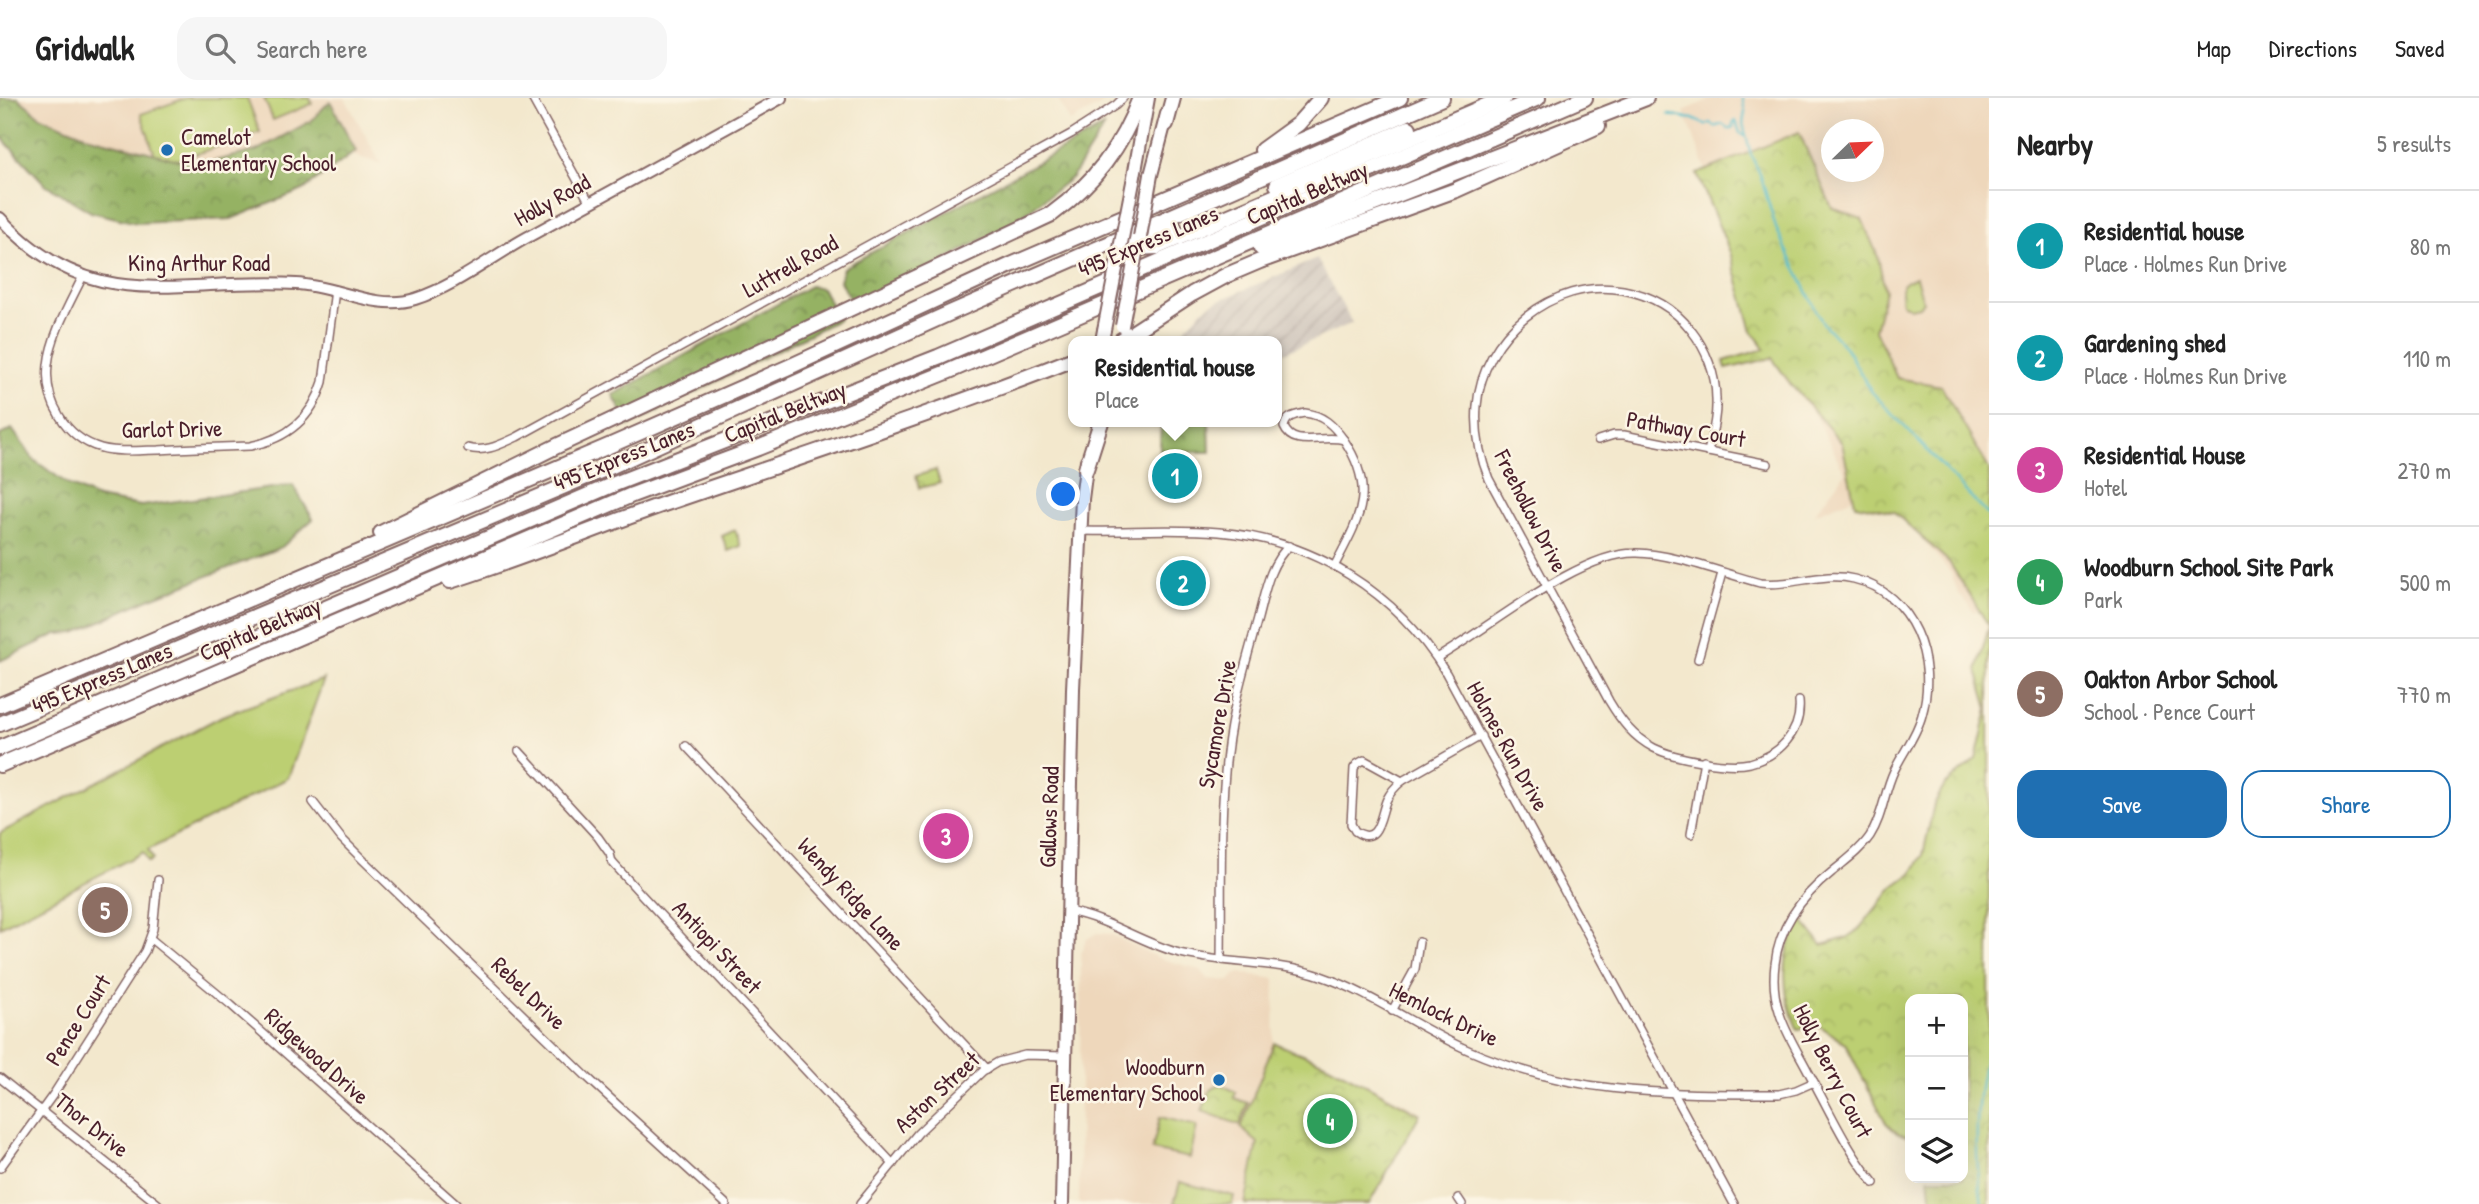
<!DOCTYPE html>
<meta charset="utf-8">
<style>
:root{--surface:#fff;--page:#f6f6f6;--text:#222;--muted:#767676;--line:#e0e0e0;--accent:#1f6fb2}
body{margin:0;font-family:"Patrick Hand",sans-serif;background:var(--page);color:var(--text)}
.controls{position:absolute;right:21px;bottom:21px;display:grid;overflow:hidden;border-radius:14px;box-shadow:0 7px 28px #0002}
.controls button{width:63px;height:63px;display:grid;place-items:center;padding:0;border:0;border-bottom:2px solid var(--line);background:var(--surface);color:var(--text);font:35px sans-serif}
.compass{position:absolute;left:1821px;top:21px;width:63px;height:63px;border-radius:50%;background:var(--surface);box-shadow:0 7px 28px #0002;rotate:67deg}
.you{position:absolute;left:1064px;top:397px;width:24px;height:24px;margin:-18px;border:5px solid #fff;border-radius:50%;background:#1a73e8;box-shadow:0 0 0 10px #1a73e833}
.badge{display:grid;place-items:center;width:46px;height:46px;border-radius:50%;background:var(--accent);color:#fff;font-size:23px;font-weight:700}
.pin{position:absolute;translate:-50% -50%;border:4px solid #fff;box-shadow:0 2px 7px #0006}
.popup{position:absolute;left:1068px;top:238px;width:214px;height:91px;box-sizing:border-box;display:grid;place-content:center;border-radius:14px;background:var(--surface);filter:drop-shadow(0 2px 5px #0005);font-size:23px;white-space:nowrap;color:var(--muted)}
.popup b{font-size:26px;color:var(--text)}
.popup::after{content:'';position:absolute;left:50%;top:100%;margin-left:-14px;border:14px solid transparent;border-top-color:var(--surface)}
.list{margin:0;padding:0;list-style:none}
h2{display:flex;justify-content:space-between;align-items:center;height:91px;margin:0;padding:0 28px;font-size:30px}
h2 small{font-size:23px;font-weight:400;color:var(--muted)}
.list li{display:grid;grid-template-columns:46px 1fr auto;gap:21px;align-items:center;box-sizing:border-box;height:112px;padding:0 28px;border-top:2px solid var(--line)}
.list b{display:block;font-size:26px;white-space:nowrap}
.list p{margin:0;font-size:23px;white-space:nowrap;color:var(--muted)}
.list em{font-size:23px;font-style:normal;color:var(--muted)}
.actions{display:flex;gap:14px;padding:21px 28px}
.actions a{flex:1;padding:16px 0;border:2px solid var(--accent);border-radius:21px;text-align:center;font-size:24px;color:var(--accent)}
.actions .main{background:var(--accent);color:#fff}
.icon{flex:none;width:38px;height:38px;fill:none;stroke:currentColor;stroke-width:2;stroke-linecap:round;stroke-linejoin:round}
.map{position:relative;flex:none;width:1989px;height:1106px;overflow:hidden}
header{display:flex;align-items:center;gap:42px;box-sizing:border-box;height:98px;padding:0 35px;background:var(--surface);border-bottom:2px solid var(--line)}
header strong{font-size:33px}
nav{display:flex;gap:38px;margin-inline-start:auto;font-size:24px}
.search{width:490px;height:63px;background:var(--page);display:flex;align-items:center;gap:18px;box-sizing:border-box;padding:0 24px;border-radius:21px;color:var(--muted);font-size:26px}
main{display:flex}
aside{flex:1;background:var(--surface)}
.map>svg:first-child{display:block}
.built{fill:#eed7bb;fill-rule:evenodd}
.industrial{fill:url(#industrial-furrows)}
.grass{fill:#bccf72;stroke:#83774e;stroke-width:2}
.forest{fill:url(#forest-crowns);stroke:#706848;stroke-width:2}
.park{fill:url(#park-crowns);stroke:#83774e;stroke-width:2}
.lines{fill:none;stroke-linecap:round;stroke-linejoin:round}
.stream{stroke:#4cb9c8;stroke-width:2.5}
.street-casing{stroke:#856564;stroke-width:10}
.secondary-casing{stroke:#856564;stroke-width:14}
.primary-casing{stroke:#856564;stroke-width:16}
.highway-casing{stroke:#856564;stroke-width:18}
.street{stroke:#fff;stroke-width:7}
.secondary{stroke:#fff;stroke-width:10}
.primary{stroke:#fff;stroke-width:12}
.highway{stroke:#fff;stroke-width:14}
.primary-bridge-casing{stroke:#856564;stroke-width:16;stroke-linecap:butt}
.primary-bridge{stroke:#fff;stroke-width:12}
.poi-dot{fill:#1f6fb2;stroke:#fcf5e5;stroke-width:2.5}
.labels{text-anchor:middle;stroke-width:5;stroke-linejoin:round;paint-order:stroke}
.poi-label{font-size:23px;fill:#4a1f2b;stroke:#fcf5e5;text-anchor:start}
.street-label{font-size:23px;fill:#4a1f2b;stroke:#fcf5e5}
</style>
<header>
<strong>Gridwalk</strong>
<div class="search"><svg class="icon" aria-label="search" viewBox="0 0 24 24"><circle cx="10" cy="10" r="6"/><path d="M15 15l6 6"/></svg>Search here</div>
<nav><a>Map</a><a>Directions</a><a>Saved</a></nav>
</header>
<main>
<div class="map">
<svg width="1989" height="1106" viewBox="0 0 1989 1106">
<defs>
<pattern id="industrial-furrows" width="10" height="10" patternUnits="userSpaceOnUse" patternTransform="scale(1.75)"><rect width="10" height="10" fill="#ccc2b9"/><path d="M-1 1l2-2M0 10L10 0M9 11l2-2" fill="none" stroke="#b1a69f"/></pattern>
<pattern id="forest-crowns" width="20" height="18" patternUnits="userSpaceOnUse" patternTransform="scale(1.75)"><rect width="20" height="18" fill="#95b264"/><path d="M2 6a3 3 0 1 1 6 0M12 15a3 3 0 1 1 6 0" fill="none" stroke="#7c9053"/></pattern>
<pattern id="park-crowns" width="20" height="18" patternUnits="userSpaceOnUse" patternTransform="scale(1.75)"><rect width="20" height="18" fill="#bccf72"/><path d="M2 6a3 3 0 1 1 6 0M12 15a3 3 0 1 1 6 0" fill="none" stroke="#a3b163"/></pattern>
</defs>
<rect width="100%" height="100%" fill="#fcf5e5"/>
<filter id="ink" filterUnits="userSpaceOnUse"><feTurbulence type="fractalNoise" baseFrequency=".0143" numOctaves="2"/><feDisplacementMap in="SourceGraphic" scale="14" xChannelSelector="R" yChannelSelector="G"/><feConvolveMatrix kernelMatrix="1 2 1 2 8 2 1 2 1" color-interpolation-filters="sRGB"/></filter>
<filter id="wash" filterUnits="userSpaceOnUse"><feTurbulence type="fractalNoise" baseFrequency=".00686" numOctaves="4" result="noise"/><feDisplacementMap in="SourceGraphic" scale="28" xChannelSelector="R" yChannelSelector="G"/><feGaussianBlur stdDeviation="1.57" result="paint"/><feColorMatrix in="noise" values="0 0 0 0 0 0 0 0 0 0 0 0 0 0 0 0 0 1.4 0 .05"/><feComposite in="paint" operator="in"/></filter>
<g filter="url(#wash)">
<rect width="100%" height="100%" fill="#f3e8cd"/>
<g class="built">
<path d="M0,0H345L381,66L291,38L269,97L106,101Z"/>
<path d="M1057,0H1109L1101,7L1070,24Z"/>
<path d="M1713,0H1989V502L1974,514L1958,495L1951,475L1896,410L1862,396L1813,417L1845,375L1815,317L1784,280L1684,13ZM1832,32H1874V74H1832Z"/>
<path d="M1097,835L1111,836L1159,860L1201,872L1208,881L1230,883L1235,877L1241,875L1275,881L1274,945L1327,965L1421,1014L1369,1106H1079L1081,854L1087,841Z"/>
</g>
<path class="industrial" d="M1317,161L1352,225L1277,258L1276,243H1161L1183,232L1208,207Z"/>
<g class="grass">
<path d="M186,0H247L260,34L159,69L141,16Z"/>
<path d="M264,0H310L312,6L273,22Z"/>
<path d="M735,432L741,448L728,453L722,438Z"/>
<path d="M324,581L288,680L148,752L153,761L148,764L143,754L0,829V735L222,618Z"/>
<path d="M1160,1019L1197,1028L1190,1060L1152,1052Z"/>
<path d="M1180,1084L1234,1098L1232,1106H1174Z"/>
</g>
<g class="forest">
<path d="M0,0H18L41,19L90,39L198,67L256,53L311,23L330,3L356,53L303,92L231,121L137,125L91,114L45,86L0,38Z"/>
<path d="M1105,28L1072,79L1017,122L856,212L840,183L843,170Z"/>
<path d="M810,188L822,190L839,221L629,328L613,297Z"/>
<path d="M1161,324H1209L1210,354H1160Z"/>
<path d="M12,331L34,362L69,387L97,400L141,408L293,387L313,421L282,449L146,502L75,535L57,536L0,563V337Z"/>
</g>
<g class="park">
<path d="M1799,34L1832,110L1862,121L1878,159L1885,193L1875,232L1897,280L1941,288L1989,371V528L1949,464L1894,414L1855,406L1842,345L1792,288L1772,260L1726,271L1724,263L1765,251L1752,233L1730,154L1697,76Z"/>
<path d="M1916,179L1923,204L1919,208L1910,210L1902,205C1899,188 1900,186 1916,179Z"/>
<path d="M936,372L940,385L919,390L916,378Z"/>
<path d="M1989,528V1106H1932L1929,1080H1963V901H1910V1039L1897,1035L1886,1025L1845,945L1814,924L1798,932C1780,893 1781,857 1800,819L1822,847L1846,840L1859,831L1893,789L1912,775L1923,757L1934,706L1945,687L1976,661L1988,611L1977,572Z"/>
<path d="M1274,945L1325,965L1420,1016L1369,1106H1245L1258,1045L1241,1030Z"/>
<path d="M1220,986L1236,994L1234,1000L1248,1005L1240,1027L1202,1013L1210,993Z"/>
</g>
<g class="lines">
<g class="stream">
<path d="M1742,0L1745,13L1743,26L1751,57L1760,76L1776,130L1822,224L1846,250L1871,293L1989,418"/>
<path d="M1669,17L1693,21L1706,27L1711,25L1715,29L1722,26L1728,30H1733V25L1736,23L1740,35L1745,38"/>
<path d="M1982,1106C1974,1056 1974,997 1989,948"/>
</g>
</g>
</g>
<g filter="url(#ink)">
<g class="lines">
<g class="street-casing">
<g id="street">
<path d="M532,0L590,105"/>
<path d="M83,178C70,205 51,237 48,267C44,302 65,340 101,350C119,355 140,352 159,352C189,350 219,349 250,348C287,341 312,320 323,284L335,192"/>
<path d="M1305,315C1323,317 1333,327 1344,342C1323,336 1293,351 1284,329C1286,318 1295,317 1305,315Z"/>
<path d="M1598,342L1614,337H1624L1768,366"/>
<path d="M468,350C486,355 501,346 517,339L1071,36L1116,7L1123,0"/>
<path d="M1708,354C1712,336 1717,319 1716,301C1716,276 1706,251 1691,232C1674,210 1650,197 1623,192C1553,179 1482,238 1477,308C1475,334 1479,357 1489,381L1609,603C1621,623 1633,639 1654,650C1674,660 1727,670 1750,665C1779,658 1802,634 1799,603"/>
<path d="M1080,433C1126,434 1173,430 1219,434C1314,442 1396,494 1446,575L1734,1106"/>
<path d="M1335,467C1360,419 1377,392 1344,342"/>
<path d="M1437,560C1488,531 1578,455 1635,455C1668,454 1726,476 1760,485C1792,489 1822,473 1854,481C1913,495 1938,562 1922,617C1917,637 1903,654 1894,673C1884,694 1883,718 1870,738C1860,753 1845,763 1832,774C1802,798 1779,827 1775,866C1773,882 1774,898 1779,913C1785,935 1799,955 1809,975C1829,1012 1847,1052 1874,1085"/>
<path d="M1698,561L1722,475"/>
<path d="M686,648L987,971"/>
<path d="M519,653L598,739L610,756L612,764L640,795L893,1066"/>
<path d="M1364,662L1402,683C1396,688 1391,693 1387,701C1380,715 1380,750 1355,733L1351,726L1354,670L1357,666Z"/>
<path d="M1402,683L1481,638"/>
<path d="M313,704L341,740L363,762L587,979L726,1106"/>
<path d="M1691,736L1704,662"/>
<path d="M1067,813C1107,820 1138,843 1176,854C1224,867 1274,862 1321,878C1373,896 1418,930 1468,952C1573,998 1667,996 1779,996L1796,992L1814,984"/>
<path d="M151,841L231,907L456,1106"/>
<path d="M1221,862C1222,793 1219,723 1227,655C1232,609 1246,564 1258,520C1265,494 1269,466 1289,448"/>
<path d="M1392,913L1415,871L1419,844"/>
<path d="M0,980L158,1106"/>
<path d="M0,1070L55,994L145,853L153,831L158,782"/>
<path d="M1458,1100L1462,1106"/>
<path d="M860,1106L918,1035L983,973L998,964L1025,957L1065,958"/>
</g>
</g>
<g class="secondary-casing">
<path id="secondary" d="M0,120C93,221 179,179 296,186C336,188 376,213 415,201C455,188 490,160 526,140C611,93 696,46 781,0"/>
</g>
<g class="primary-casing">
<g id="primary">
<path d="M1151,77L1167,16"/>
<path d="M1133,84L1148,0"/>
<path d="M1102,243L1104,232"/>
<path d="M1062,1106L1073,591L1082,401L1087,362"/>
</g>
</g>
<g class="highway-casing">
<g id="highway">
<path d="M1166,26L1173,0"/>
<path d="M1262,52L1298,26L1321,0"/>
<path d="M1277,87L1409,30"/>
<path d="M1130,141L1150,140L1175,131"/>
<path d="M1122,142L1137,150L1157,149L1504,0"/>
<path d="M1261,150L1646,0"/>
<path d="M1120,243L1192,196L1227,177L1260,163L1456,92L1598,28"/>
<path d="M1086,371L1101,324"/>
<path d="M381,435L559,347L1052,116C1094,85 1122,49 1140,0"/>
<path d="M450,483C523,460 593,431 664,406C801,359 939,314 1074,261"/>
<path d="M0,607L611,347L791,268L1011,167L1400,0"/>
<path d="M0,626L605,371L950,215L1442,0"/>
<path d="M0,650L612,387L938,259L1538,0"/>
<path d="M0,667L632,397L758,350L947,274L1585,0"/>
</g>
</g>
<use href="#street" class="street"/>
<use href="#secondary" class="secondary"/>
<use href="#primary" class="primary"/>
<use href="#highway" class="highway"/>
<g class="primary-bridge-casing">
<g id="primary-bridge">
<path d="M1140,139L1151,77"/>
<path d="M1122,228L1137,150"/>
<path d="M1104,232L1133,84"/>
</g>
</g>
<use href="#primary-bridge" class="primary-bridge"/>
</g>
</g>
<g class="poi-dot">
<circle cx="167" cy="52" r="7"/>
<circle cx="1219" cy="982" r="7"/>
</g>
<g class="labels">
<g class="poi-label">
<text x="181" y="47">Camelot<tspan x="181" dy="26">Elementary School</tspan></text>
<text x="1205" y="977" text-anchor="end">Woodburn<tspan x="1205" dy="26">Elementary School</tspan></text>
</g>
<g class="street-label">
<text transform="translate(1307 95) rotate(-23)" y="8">Capital Beltway</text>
<text transform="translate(552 102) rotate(-29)" y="8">Holly Road</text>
<text transform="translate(1148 143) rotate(-23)" y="8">495 Express Lanes</text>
<text x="199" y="173">King Arthur Road</text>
<text transform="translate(790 168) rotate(-29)" y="8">Luttrell Road</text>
<text transform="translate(785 314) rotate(-22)" y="8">Capital Beltway</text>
<text transform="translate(172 331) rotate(-1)" y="8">Garlot Drive</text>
<text transform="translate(1686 331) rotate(10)" y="8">Pathway Court</text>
<text transform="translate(624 358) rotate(-22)" y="8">495 Express Lanes</text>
<text transform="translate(1531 413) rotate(63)" y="8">Freehollow Drive</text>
<text transform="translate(260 531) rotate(-23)" y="8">Capital Beltway</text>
<text transform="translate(102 580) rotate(-23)" y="8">495 Express Lanes</text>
<text transform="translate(1217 626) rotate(-80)" y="8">Sycamore Drive</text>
<text transform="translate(1508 648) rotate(61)" y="8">Holmes Run Drive</text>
<text transform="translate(1049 719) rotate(-88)" y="8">Gallows Road</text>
<text transform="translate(851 796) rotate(47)" y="8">Wendy Ridge Lane</text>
<text transform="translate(717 849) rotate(47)" y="8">Antiopi Street</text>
<text transform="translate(529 895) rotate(44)" y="8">Rebel Drive</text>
<text transform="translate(1444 916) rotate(26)" y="8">Hemlock Drive</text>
<text transform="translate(78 922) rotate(-58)" y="8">Pence Court</text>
<text transform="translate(317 958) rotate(42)" y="8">Ridgewood Drive</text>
<text transform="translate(1833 973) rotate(63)" y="8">Holly Berry Court</text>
<text transform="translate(937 994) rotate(-43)" y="8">Aston Street</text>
<text transform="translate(92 1027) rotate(39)" y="8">Thor Drive</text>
</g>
</g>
</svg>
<div class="controls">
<button>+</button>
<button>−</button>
<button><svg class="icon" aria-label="layers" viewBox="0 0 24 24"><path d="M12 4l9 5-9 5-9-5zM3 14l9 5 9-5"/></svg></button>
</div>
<svg class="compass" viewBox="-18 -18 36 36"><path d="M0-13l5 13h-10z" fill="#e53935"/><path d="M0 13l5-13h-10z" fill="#767676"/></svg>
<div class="you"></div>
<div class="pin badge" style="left:1175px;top:378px;background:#0f9aa8">1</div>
<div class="popup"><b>Residential house</b>Place</div>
<div class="pin badge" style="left:1183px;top:485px;background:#0f9aa8">2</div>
<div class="pin badge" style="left:946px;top:738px;background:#d1479c">3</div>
<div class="pin badge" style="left:1330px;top:1023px;background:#2e9e5b">4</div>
<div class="pin badge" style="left:105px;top:812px;background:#8d6e63">5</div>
</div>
<aside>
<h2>Nearby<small>5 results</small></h2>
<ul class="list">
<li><span class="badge" style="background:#0f9aa8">1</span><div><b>Residential house</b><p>Place · Holmes Run Drive</p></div><em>80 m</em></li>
<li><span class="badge" style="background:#0f9aa8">2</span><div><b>Gardening shed</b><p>Place · Holmes Run Drive</p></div><em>110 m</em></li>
<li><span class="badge" style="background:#d1479c">3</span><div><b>Residential House</b><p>Hotel</p></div><em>270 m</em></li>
<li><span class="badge" style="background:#2e9e5b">4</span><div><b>Woodburn School Site Park</b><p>Park</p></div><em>500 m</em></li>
<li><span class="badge" style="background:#8d6e63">5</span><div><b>Oakton Arbor School</b><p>School · Pence Court</p></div><em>770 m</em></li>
</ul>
<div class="actions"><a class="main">Save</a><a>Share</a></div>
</aside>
</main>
